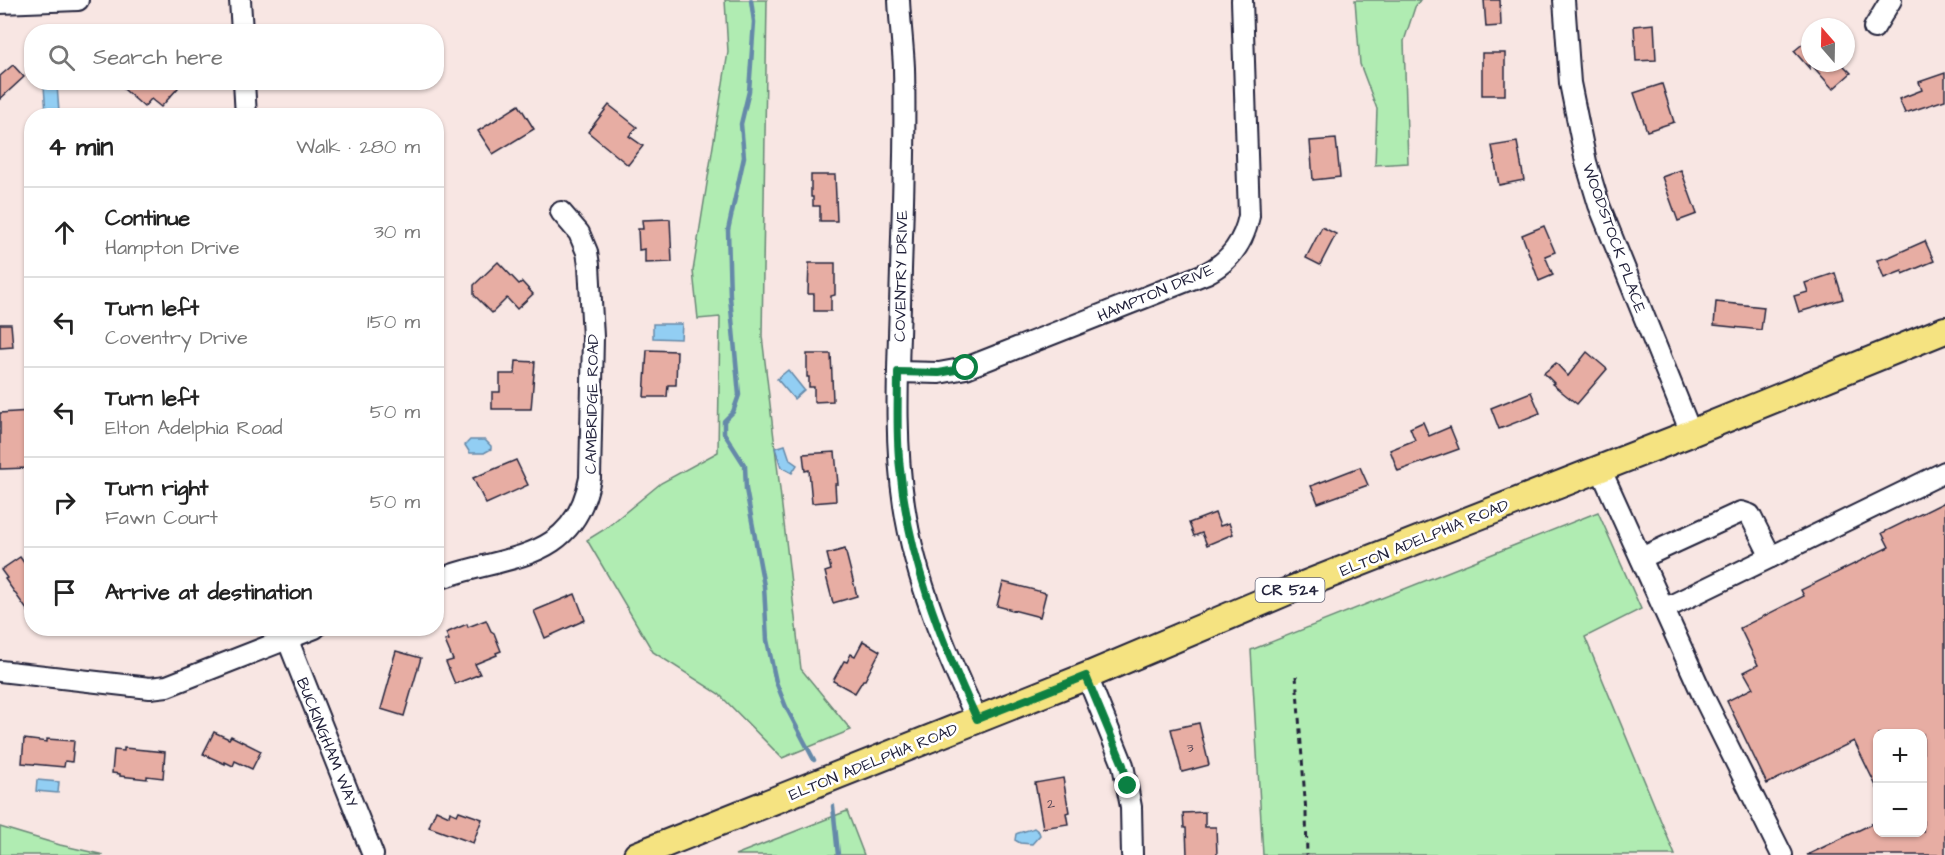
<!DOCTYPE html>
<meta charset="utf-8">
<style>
:root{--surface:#fff;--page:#f6f6f6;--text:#222;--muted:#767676;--line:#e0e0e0}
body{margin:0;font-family:"Architects Daughter",sans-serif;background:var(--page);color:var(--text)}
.controls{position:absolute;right:18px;bottom:18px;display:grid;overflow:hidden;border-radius:12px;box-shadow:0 2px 4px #0004}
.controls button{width:54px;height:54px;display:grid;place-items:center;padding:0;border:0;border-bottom:2px solid var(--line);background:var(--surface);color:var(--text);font:30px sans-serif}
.compass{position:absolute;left:1801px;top:18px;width:54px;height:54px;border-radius:50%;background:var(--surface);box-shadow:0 2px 4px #0004;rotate:340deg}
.stop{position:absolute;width:18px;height:18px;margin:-14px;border:4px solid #0b8043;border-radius:50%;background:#fff}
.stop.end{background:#0b8043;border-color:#fff;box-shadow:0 2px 6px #0008}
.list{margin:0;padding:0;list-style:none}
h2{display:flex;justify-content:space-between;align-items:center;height:78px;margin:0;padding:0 24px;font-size:26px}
h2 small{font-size:20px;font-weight:400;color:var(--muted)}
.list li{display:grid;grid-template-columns:39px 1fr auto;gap:18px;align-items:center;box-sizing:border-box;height:90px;padding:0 24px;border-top:2px solid var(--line)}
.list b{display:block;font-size:22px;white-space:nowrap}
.list p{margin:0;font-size:20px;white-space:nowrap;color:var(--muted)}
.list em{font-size:20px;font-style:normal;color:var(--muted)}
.icon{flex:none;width:33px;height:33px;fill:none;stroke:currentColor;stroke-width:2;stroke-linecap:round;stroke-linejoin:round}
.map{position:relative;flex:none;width:1945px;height:855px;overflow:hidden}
.search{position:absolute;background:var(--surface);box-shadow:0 2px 4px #0004;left:24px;top:24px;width:420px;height:66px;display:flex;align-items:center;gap:15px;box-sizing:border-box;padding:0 21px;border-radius:24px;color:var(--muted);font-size:22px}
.panel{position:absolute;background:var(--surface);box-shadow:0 2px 4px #0004;left:24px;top:108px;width:420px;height:528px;border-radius:24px}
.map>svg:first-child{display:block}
.green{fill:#b0ecb2;stroke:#698776;stroke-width:1.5}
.water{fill:#92cef3;stroke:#6589a9;stroke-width:1.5}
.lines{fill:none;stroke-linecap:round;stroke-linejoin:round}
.stream{stroke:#6589a9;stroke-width:4.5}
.building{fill:#e7ada3;stroke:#22223b;stroke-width:1.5}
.minor-casing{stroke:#22223b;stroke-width:24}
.major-casing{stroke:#22223b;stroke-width:30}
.path{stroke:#22223b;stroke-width:3;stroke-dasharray:6 4.5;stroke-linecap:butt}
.minor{stroke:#fff;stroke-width:20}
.major{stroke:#f5e381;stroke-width:26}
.route{stroke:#0b8043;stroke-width:8}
.labels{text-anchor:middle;stroke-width:5;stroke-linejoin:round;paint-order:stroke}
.number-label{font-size:14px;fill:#534555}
.shield{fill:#fff;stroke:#646476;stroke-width:1.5}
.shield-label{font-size:15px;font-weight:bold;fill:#22223b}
.street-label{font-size:16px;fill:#22223b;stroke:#fff}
</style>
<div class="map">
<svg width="1945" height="855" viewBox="0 0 1945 855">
<rect width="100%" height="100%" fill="#f8e6e3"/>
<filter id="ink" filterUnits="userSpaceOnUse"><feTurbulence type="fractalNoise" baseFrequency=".0167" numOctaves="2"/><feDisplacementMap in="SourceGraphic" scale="12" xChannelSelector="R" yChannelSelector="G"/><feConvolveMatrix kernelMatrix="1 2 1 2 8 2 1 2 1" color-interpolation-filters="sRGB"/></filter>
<g filter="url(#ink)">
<g class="green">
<path d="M725,0H767L762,336L801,669L851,730L782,758L719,694L653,652L587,540L605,529L661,483L718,452L720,317L698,319L693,271L728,52Z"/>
<path d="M1355,0H1420L1415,7L1404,41L1408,163L1375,165L1377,109L1360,64Z"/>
<path d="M1598,512L1641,609L1585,637L1675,855H1263L1251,650Z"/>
<path d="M847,811L864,855H735Z"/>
<path d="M0,827L60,845L104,855H0Z"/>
</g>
<g class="water">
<path d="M57,85L59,112L46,113L44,86Z"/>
<path d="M653,324H682L681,339L653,338Z"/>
<path d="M788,370L804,390L794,399L777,379Z"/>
<path d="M470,440H485L491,446V449L484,453H470L465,445Z"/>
<path d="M785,445L790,460L797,465L792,473L781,467L775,448Z"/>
<path d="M37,780L59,782L58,793L36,791Z"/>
<path d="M1034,828L1039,832L1040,835L1032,844L1020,843L1015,840L1016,834C1017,833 1033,829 1034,828Z"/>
</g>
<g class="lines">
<g class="stream">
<path d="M751,0L754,22L749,91L741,124L744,157L728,230L730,297L739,395L733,412L724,421V433L745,466L746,489L764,586L767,640L776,682L786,707L814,760"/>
<path d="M833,806L838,855"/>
</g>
</g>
<g class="building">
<path d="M1484,0H1500L1501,26L1486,27Z"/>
<path d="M1654,24L1656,60L1636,61L1634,26Z"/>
<path d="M1810,38V63H1841L1851,73L1833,89L1810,63V69L1794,51Z"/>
<rect x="1482" y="53" width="23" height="42"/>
<path d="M13,65L24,77L0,99V76Z"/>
<path d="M1945,73V100L1905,113L1899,99L1922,90L1919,82Z"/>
<path d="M116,82H172L178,88L161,107L151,99L144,107Z"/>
<path d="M1662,84L1674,122L1647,131L1634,93Z"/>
<path d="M519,105L534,129L493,154L478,131Z"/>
<path d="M609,105L637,127L629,136L643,146L628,165L588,132Z"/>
<path d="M1336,139L1340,177L1313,180L1310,141Z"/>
<path d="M1517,142L1524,180L1499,185L1492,146Z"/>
<path d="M1681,170L1697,214L1678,221L1662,177Z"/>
<path d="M811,175H835L837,221H820V206H813V197H811Z"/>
<path d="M670,219L672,262L645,263V249L639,250L638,229H643L642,220Z"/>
<path d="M1544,226L1555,252L1545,256L1553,275L1539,281L1522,235Z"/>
<path d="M1322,227L1336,234L1320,265L1306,258Z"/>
<path d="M1925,241L1934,261L1903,274L1902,271L1884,278L1877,260L1889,257Z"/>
<path d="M498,262L519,284L522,282L533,294L517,309L507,298L492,313L474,295V285Z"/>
<path d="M809,263H835V295L831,296V311H814V294H808Z"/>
<path d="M1835,273L1843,299L1799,312L1794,296L1808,292L1805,283Z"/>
<path d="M1716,302L1764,307L1761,330L1714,325Z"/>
<path d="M0,324H11L13,347L0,348Z"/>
<path d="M647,350L677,351L676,385H668L667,397H644Z"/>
<path d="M1587,352L1607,369L1577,404L1552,384L1554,383L1544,373L1556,363L1568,376Z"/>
<path d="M807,354H831L833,401L814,402V387H809V377H807Z"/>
<path d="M516,361L535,362L531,409H492V392H500V374H515Z"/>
<path d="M1531,392L1540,413L1499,429L1491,408Z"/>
<path d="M30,411L32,454H27L28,468L0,469V413Z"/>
<path d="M1423,422L1429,436L1450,427L1459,449L1398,471L1390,450L1415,440L1410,428Z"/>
<path d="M835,452L838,484H835L836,501L812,503L809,470L805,471L803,454Z"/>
<path d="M516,460L528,485L486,504L473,478Z"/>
<path d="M1360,467L1368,485L1318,503L1311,486Z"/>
<path d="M1945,502V855H1807L1878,821V832H1923V734H1878V790L1854,741L1767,784L1727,701L1753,688L1744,672L1758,665L1740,628L1804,596L1801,590L1889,547L1882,533Z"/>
<path d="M1215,513L1220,526L1229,523L1233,534L1207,545L1202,533L1194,536L1189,523Z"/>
<path d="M845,549L857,596L833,603L825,572L831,570L827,554Z"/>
<path d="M20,557L32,574V617L5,579L7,578L1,570Z"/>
<path d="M1003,582L1046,593L1040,617L997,606Z"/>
<path d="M575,594L585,620L545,638L534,611Z"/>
<path d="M486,620L491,631L494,633L501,651L496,653L497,655L475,664L480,674L455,684L446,662L453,660L445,641L449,640L446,633L467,624L468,627Z"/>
<path d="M863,641L880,651L865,680H863L855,693L833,681L844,661L847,662L851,654L855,656Z"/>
<path d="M396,651L421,658L404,716L381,709L391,674H389Z"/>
<path d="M1199,723L1209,765L1182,772L1171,729Z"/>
<path d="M214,732L229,739L231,736L261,751L252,769L235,761L233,766L225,762V764L203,754Z"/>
<path d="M24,739L47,742V739L74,741L72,762L65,761L64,767L22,763Z"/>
<path d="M124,748L165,752L163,778L147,776V779L120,776V774L112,773L114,750L124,751Z"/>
<path d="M1063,778L1069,812L1066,813L1068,824L1043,828L1035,783Z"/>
<path d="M436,810L449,816L450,812L457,815L459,811L482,819L473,843L429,827Z"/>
<path d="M1205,812V827H1216L1217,855H1187L1186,828H1184L1183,813Z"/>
</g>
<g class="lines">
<g class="minor-casing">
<g id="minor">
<path d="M240,0L242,32"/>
<path d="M899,0C900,23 903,45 904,68C906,147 902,226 900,305C898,371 894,438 904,505C915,579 945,651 977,719"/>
<path d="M1564,0L1570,83L1586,162L1599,205L1691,433"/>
<path d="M0,3L78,0"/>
<path d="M1874,28L1891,0"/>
<path d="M244,82L246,116"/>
<path d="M898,372L939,373L966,368L1207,273C1230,261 1244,241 1249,216L1242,0"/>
<path d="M1600,468L1704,698L1782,855"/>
<path d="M1641,558L1741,512L1750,515L1771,557"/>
<path d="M436,580C503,554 574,565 590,478L593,337L589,265L587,252L579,233L561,212"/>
<path d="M1664,609L1945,472"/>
<path d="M283,628L373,855"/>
<path d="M0,671L150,688L167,686L315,628"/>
<path d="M1087,676L1123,765L1131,807L1132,855"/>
</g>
</g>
<g class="major-casing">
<path id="major" d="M637,855L1087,676L1293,589L1691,433L1945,330"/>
</g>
<path class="path" d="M1296,676L1306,813L1307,855"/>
<use href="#minor" class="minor"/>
<use href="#major" class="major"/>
</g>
</g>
<g class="lines" filter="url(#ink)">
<path class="route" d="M966,368L939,373L898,372C898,404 896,436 900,468C908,557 940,639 977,719L1086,676L1123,765L1128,786"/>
</g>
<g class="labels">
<g class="number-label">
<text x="1190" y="752">3</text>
<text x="1051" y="808">2</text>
</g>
<rect class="shield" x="1255.5" y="578" width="69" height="24" rx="4.5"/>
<g class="shield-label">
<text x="1290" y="595">CR 524</text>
</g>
<g class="street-label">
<text transform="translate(1615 238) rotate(70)" y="6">WOODSTOCK PLACE</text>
<text transform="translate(900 276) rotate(-89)" y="6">COVENTRY DRIVE</text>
<text transform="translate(1155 292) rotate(-23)" y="6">HAMPTON DRIVE</text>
<text transform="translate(591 404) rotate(-89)" y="6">CAMBRIDGE ROAD</text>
<text transform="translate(1424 537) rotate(-22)" y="6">ELTON ADELPHIA ROAD</text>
<text transform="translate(328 742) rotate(68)" y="6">BUCKINGHAM WAY</text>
<text transform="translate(873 761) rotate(-22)" y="6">ELTON ADELPHIA ROAD</text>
</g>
</g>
</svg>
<div class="controls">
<button>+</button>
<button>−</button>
</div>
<svg class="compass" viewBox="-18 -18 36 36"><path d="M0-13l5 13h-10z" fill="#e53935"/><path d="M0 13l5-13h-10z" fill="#767676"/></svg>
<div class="stop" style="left:966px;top:368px"></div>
<div class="stop end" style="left:1128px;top:786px"></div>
<div class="search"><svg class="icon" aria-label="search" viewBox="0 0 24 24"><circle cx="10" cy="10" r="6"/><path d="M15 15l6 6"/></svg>Search here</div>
<section class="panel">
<h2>4 min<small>Walk · 280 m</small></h2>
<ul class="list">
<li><svg class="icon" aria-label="ahead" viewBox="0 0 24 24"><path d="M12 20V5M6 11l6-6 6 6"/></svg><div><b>Continue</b><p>Hampton Drive</p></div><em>30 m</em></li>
<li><svg class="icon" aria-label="left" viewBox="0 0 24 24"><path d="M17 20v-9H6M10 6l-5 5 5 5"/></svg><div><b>Turn left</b><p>Coventry Drive</p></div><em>150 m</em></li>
<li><svg class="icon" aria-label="left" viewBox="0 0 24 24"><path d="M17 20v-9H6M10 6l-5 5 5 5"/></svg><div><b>Turn left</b><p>Elton Adelphia Road</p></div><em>50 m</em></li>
<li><svg class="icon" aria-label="right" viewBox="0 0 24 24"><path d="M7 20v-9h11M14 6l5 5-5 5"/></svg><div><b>Turn right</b><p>Fawn Court</p></div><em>50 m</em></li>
<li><svg class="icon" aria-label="arrive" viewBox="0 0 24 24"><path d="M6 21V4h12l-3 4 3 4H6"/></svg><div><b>Arrive at destination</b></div></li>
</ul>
</section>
</div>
